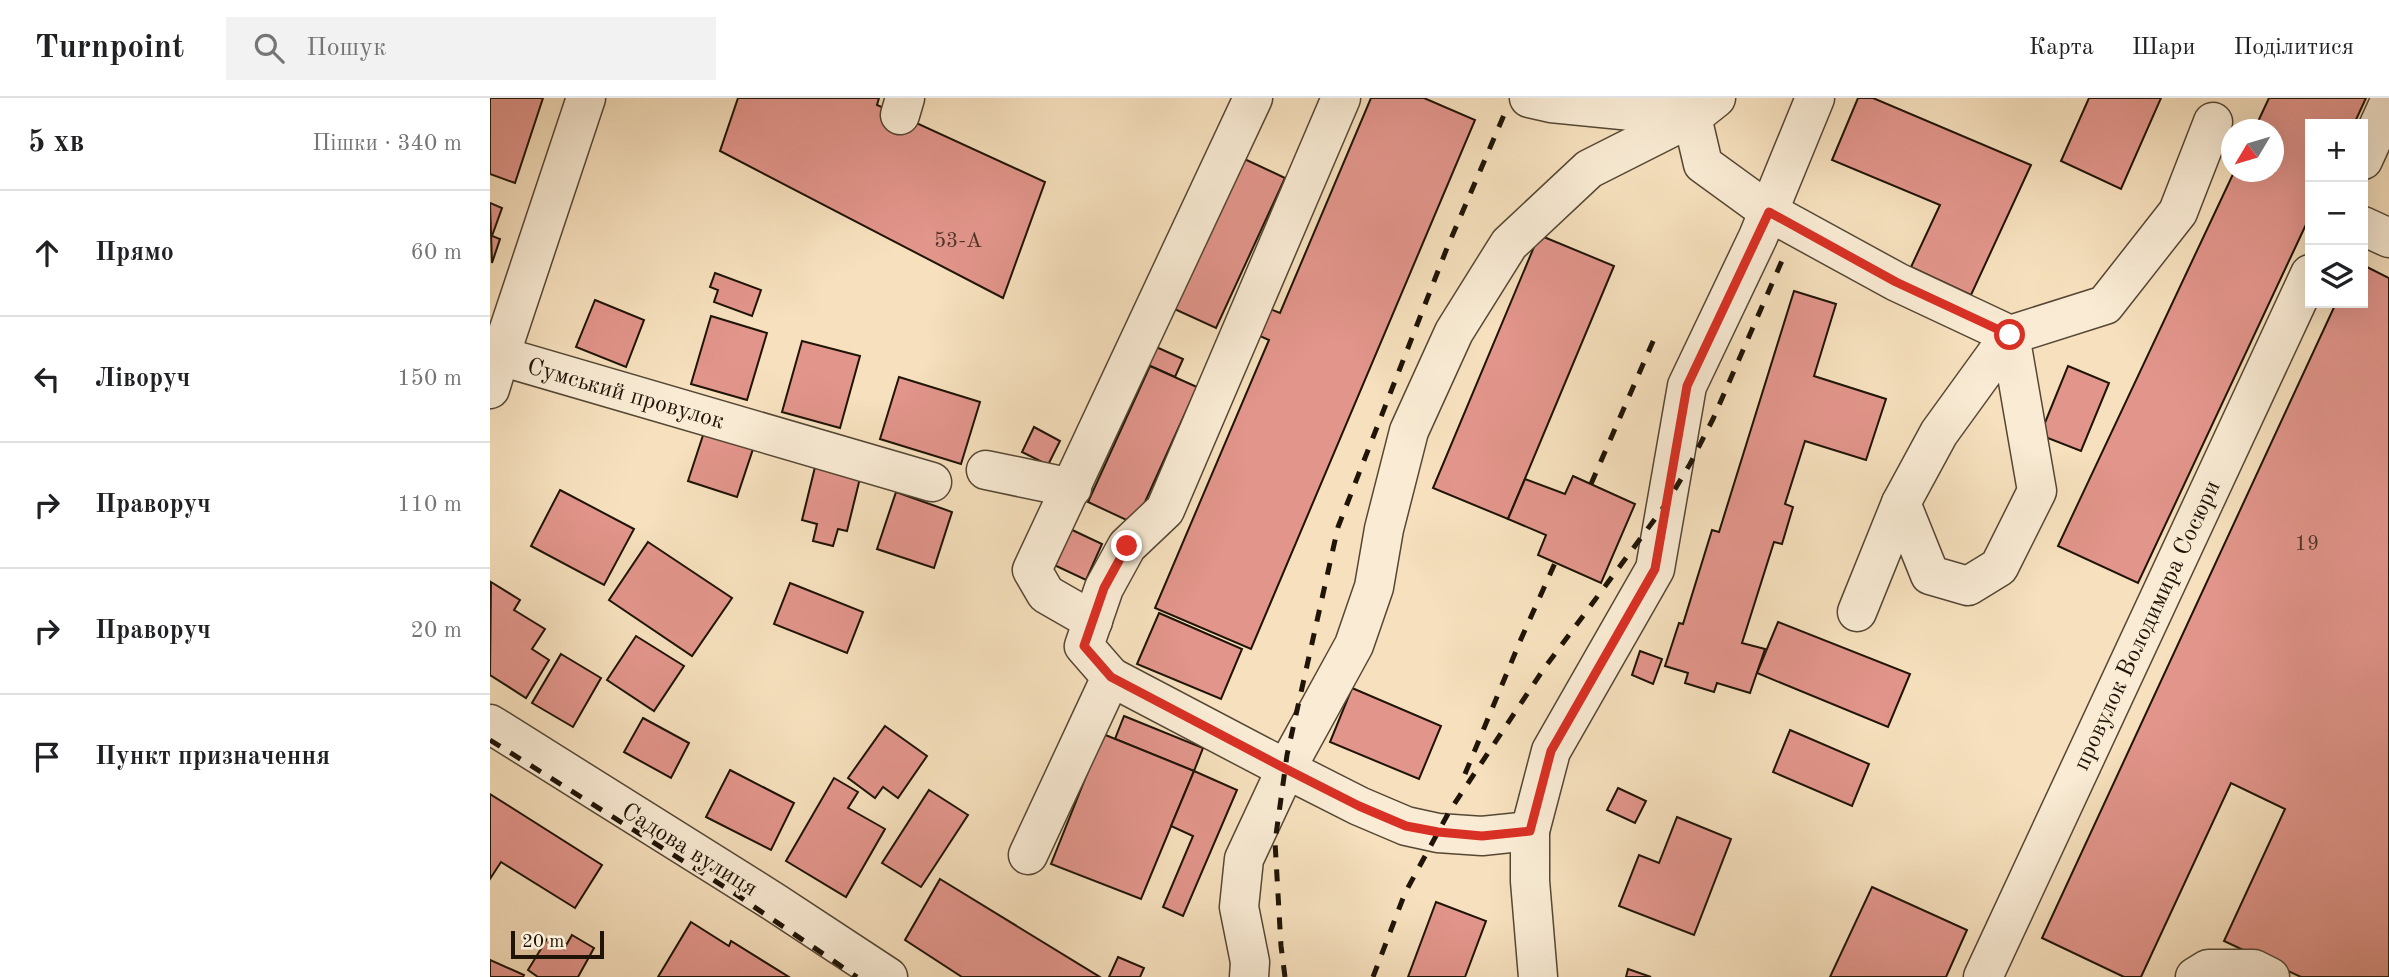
<!DOCTYPE html>
<html lang="uk">
<meta charset="utf-8">
<style>
:root{--surface:#fff;--page:#f2f2f2;--text:#202124;--muted:#757577;--line:#e0e0e0}
body{margin:0;font-family:"Old Standard TT",serif;background:var(--page);color:var(--text)}
.controls{position:absolute;right:21px;top:21px;display:grid;overflow:hidden;border-radius:0px;box-shadow:0 7px 28px #0002}
.controls button{width:63px;height:63px;display:grid;place-items:center;padding:0;border:0;border-bottom:2px solid var(--line);background:var(--surface);color:var(--text);font:35px sans-serif}
.compass{position:absolute;left:1731px;top:21px;width:63px;height:63px;border-radius:50%;background:var(--surface);box-shadow:0 7px 28px #0002;rotate:232deg}
.scale{position:absolute;left:21px;bottom:18px;width:93px;box-sizing:border-box;padding-left:7px;border:4px solid #1f1407;border-top:0;font-size:19px;line-height:24px;white-space:nowrap;color:#1f1407;-webkit-text-stroke:5px #f9ebd4;paint-order:stroke}
.stop{position:absolute;width:21px;height:21px;margin:-16px;border:5px solid #d93025;border-radius:50%;background:#fff}
.stop.end{background:#d93025;border-color:#fff;box-shadow:0 2px 7px #0008}
.list{margin:0;padding:0;list-style:none}
h2{display:flex;justify-content:space-between;align-items:center;height:91px;margin:0;padding:0 28px;font-size:30px}
h2 small{font-size:23px;font-weight:400;color:var(--muted)}
.list li{display:grid;grid-template-columns:46px 1fr auto;gap:21px;align-items:center;box-sizing:border-box;height:126px;padding:0 28px;border-top:2px solid var(--line)}
.list b{display:block;font-size:26px;white-space:nowrap}
.list em{font-size:23px;font-style:normal;color:var(--muted)}
.icon{flex:none;width:38px;height:38px;fill:none;stroke:currentColor;stroke-width:2;stroke-linecap:round;stroke-linejoin:round}
.map{position:relative;flex:none;width:1899px;height:879px;overflow:hidden}
header{display:flex;align-items:center;gap:42px;box-sizing:border-box;height:98px;padding:0 35px;background:var(--surface);border-bottom:2px solid var(--line)}
header strong{font-size:33px}
nav{display:flex;gap:38px;margin-inline-start:auto;font-size:24px}
.search{width:490px;height:63px;background:var(--page);display:flex;align-items:center;gap:18px;box-sizing:border-box;padding:0 24px;border-radius:0px;color:var(--muted);font-size:26px}
main{display:flex}
aside{flex:1;background:var(--surface)}
.map>svg:first-child{display:block}
.building{fill:#e2958b;stroke:#1f1407;stroke-width:2}
.lines{fill:none;stroke-linecap:round;stroke-linejoin:round}
.minor-casing{stroke:#554734;stroke-width:41}
.minor{stroke:#f9ebd4;stroke-width:38}
.rail{stroke:#1f1407;stroke-width:5;stroke-dasharray:12 12;stroke-linecap:butt}
.route{stroke:#d93025;stroke-width:9}
.labels{text-anchor:middle;stroke-width:5;stroke-linejoin:round;paint-order:stroke}
.number-label{font-size:21px;fill:#503428}
.street-label{font-size:24px;fill:#1f1407;stroke:#f9ebd4}
</style>
<header>
<strong>Turnpoint</strong>
<div class="search"><svg class="icon" aria-label="search" viewBox="0 0 24 24"><circle cx="10" cy="10" r="6"/><path d="M15 15l6 6"/></svg>Пошук</div>
<nav><a>Карта</a><a>Шари</a><a>Поділитися</a></nav>
</header>
<main>
<aside>
<h2>5 хв<small>Пішки · 340 m</small></h2>
<ul class="list">
<li><svg class="icon" aria-label="ahead" viewBox="0 0 24 24"><path d="M12 20V5M6 11l6-6 6 6"/></svg><div><b>Прямо</b></div><em>60 m</em></li>
<li><svg class="icon" aria-label="left" viewBox="0 0 24 24"><path d="M17 20v-9H6M10 6l-5 5 5 5"/></svg><div><b>Ліворуч</b></div><em>150 m</em></li>
<li><svg class="icon" aria-label="right" viewBox="0 0 24 24"><path d="M7 20v-9h11M14 6l5 5-5 5"/></svg><div><b>Праворуч</b></div><em>110 m</em></li>
<li><svg class="icon" aria-label="right" viewBox="0 0 24 24"><path d="M7 20v-9h11M14 6l5 5-5 5"/></svg><div><b>Праворуч</b></div><em>20 m</em></li>
<li><svg class="icon" aria-label="arrive" viewBox="0 0 24 24"><path d="M6 21V4h12l-3 4 3 4H6"/></svg><div><b>Пункт призначення</b></div></li>
</ul>
</aside>
<div class="map">
<svg width="1899" height="879" viewBox="0 0 1899 879">
<rect width="100%" height="100%" fill="#f6e0bd"/>
<filter id="stains"><feTurbulence type="fractalNoise" baseFrequency=".00286" numOctaves="4"/><feColorMatrix values="0 0 0 0 .2 0 0 0 0 .09 0 0 0 0 .02 0 0 0 .5 -.17"/></filter>
<radialGradient id="worn" r=".72"><stop offset=".6" stop-color="#630" stop-opacity="0"/><stop offset="1" stop-color="#630" stop-opacity=".3"/></radialGradient>
<g class="building">
<path d="M0,0H53L25,85L0,76Z"/>
<path d="M248,0H389L387,7L555,84L513,200L230,53Z"/>
<path d="M881,0H934L985,22L761,551L665,510L779,242L763,235L775,209L790,215Z"/>
<path d="M1368,0H1383L1541,67L1481,197L1421,169L1450,107L1342,62Z"/>
<path d="M1599,0H1671L1631,91L1571,63Z"/>
<path d="M1779,0H1876L1864,26H1820V118L1648,485L1568,448L1744,74H1784V32H1764Z"/>
<path d="M748,58L795,80L726,230L680,209Z"/>
<path d="M0,105L12,110L2,138L10,141L2,165Z"/>
<path d="M1049,137L1124,168L1018,421L943,390Z"/>
<path d="M1873,167L1899,180V879H1811L1734,843L1795,711L1741,685L1651,879H1634L1552,840L1846,205H1873Z"/>
<path d="M225,175L271,192L262,218L224,204L228,192L220,189Z"/>
<path d="M1304,193L1346,206L1324,278L1396,301L1376,362L1315,343L1295,406L1303,409L1292,446L1284,444L1252,545L1275,551L1260,595L1227,585L1224,594L1195,585L1198,575L1175,568L1189,525L1193,526L1222,432L1229,434Z"/>
<path d="M105,202L154,222L136,269L86,249Z"/>
<path d="M221,218L277,235L257,302L201,286Z"/>
<path d="M312,243L370,258L350,330L292,314Z"/>
<path d="M664,248L693,261L685,279L656,266Z"/>
<path d="M660,268L707,289L645,426L598,404Z"/>
<path d="M1578,268L1619,285L1591,353L1550,337Z"/>
<path d="M409,279L490,304L471,366L390,341Z"/>
<path d="M218,322L267,339L247,399L198,383Z"/>
<path d="M544,329L570,343L558,367L532,354Z"/>
<path d="M327,361L372,372L357,433L348,431L343,448L323,443L327,426L312,422Z"/>
<path d="M1083,378L1145,406L1111,485L1048,457L1056,437L1018,421L1035,381L1075,396Z"/>
<path d="M70,392L144,431L114,487L41,448Z"/>
<path d="M406,394L462,414L444,470L387,451Z"/>
<path d="M578,430L612,446L596,482L562,466Z"/>
<path d="M158,444L242,500L202,558L119,502Z"/>
<path d="M1,484L30,502L24,512L55,531L42,551L59,562L36,600L0,577Z"/>
<path d="M300,485L373,514L357,555L284,526Z"/>
<path d="M669,515L752,551L731,601L647,566Z"/>
<path d="M1288,524L1420,576L1398,629L1267,575Z"/>
<path d="M146,538L194,568L164,613L117,582Z"/>
<path d="M1150,553L1172,561L1163,586L1142,577Z"/>
<path d="M71,556L111,580L83,629L42,605Z"/>
<path d="M862,590L951,628L929,681L840,644Z"/>
<path d="M634,618L713,650L704,673L625,641Z"/>
<path d="M153,620L199,645L181,680L134,654Z"/>
<path d="M395,628L437,658L408,700L393,689L385,700L358,680Z"/>
<path d="M1300,632L1379,666L1362,708L1283,674Z"/>
<path d="M613,636L704,673L651,801L561,766Z"/>
<path d="M240,672L304,705L281,752L216,719Z"/>
<path d="M704,673L747,692L693,818L673,809L703,738L681,728Z"/>
<path d="M344,680L368,694L358,710L395,731L356,799L296,763Z"/>
<path d="M1128,690L1156,703L1145,725L1117,712Z"/>
<path d="M439,692L478,717L431,789L392,765Z"/>
<path d="M0,696L112,767L85,810L11,764L0,781Z"/>
<path d="M1187,719L1241,741L1204,837L1129,808L1149,757L1169,765Z"/>
<path d="M450,781L610,879H472L415,842Z"/>
<path d="M1382,789L1477,832L1456,879H1340Z"/>
<path d="M946,804L996,823L975,879H918Z"/>
<path d="M201,824L239,848L241,843L299,879H168Z"/>
<path d="M82,837L104,850L88,879H48L38,872L57,841L74,851Z"/>
<path d="M628,859L654,870L650,879H619Z"/>
<path d="M0,862L34,877L33,879H0Z"/>
<path d="M1138,871L1161,879H1136Z"/>
</g>
<g class="lines">
<g class="minor-casing">
<g id="minor">
<path d="M96,0L10,258L442,384"/>
<path d="M1039,0L1061,5L1202,19L1213,66L1279,114L1407,184L1520,237L1615,207L1688,114L1723,24"/>
<path d="M410,17L415,0"/>
<path d="M1873,62L1899,5"/>
<path d="M1873,128L1899,140"/>
<path d="M0,291L10,258"/>
<path d="M496,372L582,390"/>
<path d="M1411,405L1440,477L1478,488L1509,469L1547,393L1520,237"/>
<path d="M1367,514L1411,405L1449,335L1520,237"/>
<path d="M603,523L556,496L542,472L763,0"/>
<path d="M621,579L796,671L869,708L916,728L948,735L992,738L1040,733"/>
<path d="M0,626L284,804L398,879"/>
<path d="M538,757L621,579L594,548L614,490L637,448L675,412L851,0"/>
<path d="M759,879L760,864L749,809L754,761L796,671L864,547L884,489L894,431L919,333L964,234L1019,146L1099,71L1202,19L1226,0"/>
<path d="M1048,879L1040,783V733L1061,653L1165,471L1197,288L1268,139L1325,0"/>
<path d="M1493,879L1820,176"/>
<path d="M1705,879L1718,871H1764L1780,879"/>
</g>
</g>
<use href="#minor" class="minor"/>
<g class="rail">
<path d="M1101,386L1164,241"/>
<path d="M0,642L241,793L367,879"/>
<path d="M975,676L1031,541L1065,465"/>
<path d="M795,879L791,848L785,744L797,657L848,429L957,150L1014,17"/>
<path d="M883,879L915,795L959,714L1053,572L1176,406L1200,366L1223,321L1294,158"/>
</g>
</g>
<g class="lines">
<path class="route" d="M637,448L614,490L594,548L621,579L796,671L869,708L916,728L948,734L992,738L1040,733L1061,653L1165,471L1197,288L1279,114L1406,184L1520,237"/>
</g>
<g class="labels">
<g class="number-label">
<text x="468" y="149">53-А</text>
<text x="1817" y="452">19</text>
</g>
<g class="street-label">
<text transform="translate(136 295) rotate(16)" y="8">Сумський провулок</text>
<text transform="translate(1656 527) rotate(-65)" y="8">провулок Володимира Сосюри</text>
<text transform="translate(200 751) rotate(32)" y="8">Садова вулиця</text>
</g>
</g>
<rect width="100%" height="100%" filter="url(#stains)"/>
<rect width="100%" height="100%" fill="url(#worn)"/>
</svg>
<div class="controls">
<button>+</button>
<button>−</button>
<button><svg class="icon" aria-label="layers" viewBox="0 0 24 24"><path d="M12 4l9 5-9 5-9-5zM3 14l9 5 9-5"/></svg></button>
</div>
<svg class="compass" viewBox="-18 -18 36 36"><path d="M0-13l5 13h-10z" fill="#e53935"/><path d="M0 13l5-13h-10z" fill="#757577"/></svg>
<div class="scale">20 m</div>
<div class="stop" style="left:1520px;top:237px"></div>
<div class="stop end" style="left:637px;top:448px"></div>
</div>
</main>
